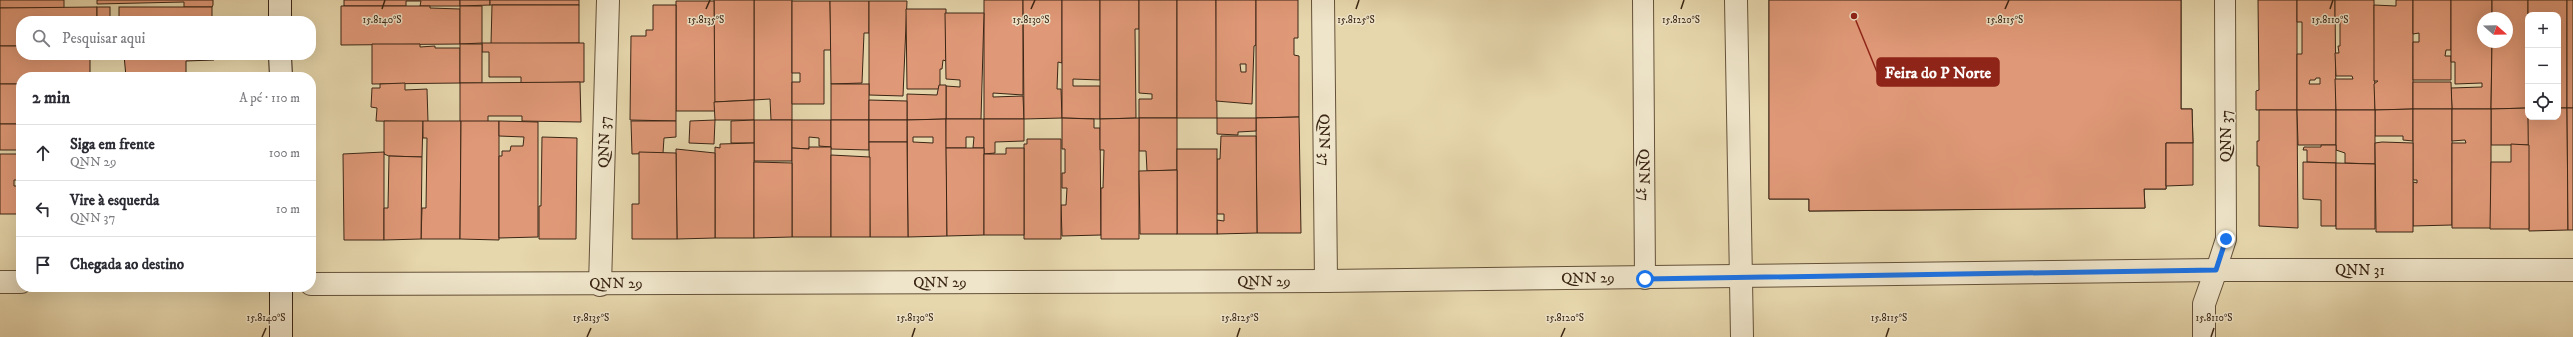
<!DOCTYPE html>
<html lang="pt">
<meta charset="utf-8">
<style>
:root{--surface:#fff;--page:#f2f2f3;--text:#2b2b33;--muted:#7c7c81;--line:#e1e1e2}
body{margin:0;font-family:"IM FELL DW Pica",serif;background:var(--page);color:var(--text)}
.controls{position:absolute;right:12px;top:12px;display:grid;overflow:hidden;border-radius:8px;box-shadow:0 4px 16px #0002}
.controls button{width:36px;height:36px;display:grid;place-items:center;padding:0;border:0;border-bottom:1px solid var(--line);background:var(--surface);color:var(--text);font:20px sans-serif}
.compass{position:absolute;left:2477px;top:12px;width:36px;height:36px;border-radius:50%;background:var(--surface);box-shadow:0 4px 16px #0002;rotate:110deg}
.stop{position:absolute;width:12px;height:12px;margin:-9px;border:3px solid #1a73e8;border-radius:50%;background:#fff}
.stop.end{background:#1a73e8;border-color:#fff;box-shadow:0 1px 4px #0008}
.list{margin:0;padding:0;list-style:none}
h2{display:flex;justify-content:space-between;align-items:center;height:52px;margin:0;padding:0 16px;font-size:17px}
h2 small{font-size:13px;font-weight:400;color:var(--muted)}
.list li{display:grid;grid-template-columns:26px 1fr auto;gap:12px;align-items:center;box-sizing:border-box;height:56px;padding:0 16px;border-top:1px solid var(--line)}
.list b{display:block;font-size:15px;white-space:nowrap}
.list p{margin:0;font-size:13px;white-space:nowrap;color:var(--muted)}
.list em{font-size:13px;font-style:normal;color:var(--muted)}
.icon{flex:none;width:22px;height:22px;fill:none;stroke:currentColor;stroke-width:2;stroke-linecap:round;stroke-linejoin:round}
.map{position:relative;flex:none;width:2573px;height:337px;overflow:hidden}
.search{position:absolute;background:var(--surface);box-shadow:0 4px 16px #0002;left:16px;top:16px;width:300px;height:44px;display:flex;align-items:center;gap:10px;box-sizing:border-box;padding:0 14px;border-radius:16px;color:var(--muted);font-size:15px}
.panel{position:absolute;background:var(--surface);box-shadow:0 4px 16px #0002;left:16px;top:72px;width:300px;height:220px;border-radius:16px}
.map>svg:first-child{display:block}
.building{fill:#e09978;stroke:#3a2514;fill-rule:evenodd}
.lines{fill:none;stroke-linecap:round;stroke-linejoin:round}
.lane-casing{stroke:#65523a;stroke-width:22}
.street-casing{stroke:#65523a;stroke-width:24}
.secondary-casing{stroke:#3a2514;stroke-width:24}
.lane{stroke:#efe5ca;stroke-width:20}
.street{stroke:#efe5ca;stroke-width:22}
.secondary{stroke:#efe5ca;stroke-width:22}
.route{stroke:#1a73e8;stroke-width:5}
.ticks{fill:none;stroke:#3a2514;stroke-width:1.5}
.labels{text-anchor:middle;stroke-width:3;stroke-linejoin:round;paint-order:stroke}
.street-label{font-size:15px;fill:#3a2514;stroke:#efe5ca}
.ticks-label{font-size:10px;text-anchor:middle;fill:#3a2514;stroke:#efe5ca;stroke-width:3;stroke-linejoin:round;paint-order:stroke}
.leader{fill:none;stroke:#8f2418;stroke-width:1.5}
.callout-dot{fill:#8f2418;stroke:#efe5ca;stroke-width:1.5}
.callout{fill:#8f2418;stroke:#8f2418;stroke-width:1.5}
.callout-label{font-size:16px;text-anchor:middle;font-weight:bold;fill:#fff}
</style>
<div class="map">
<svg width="2573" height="337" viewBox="0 0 2573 337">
<rect width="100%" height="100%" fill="#e7d7ad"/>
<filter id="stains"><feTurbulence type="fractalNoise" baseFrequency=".005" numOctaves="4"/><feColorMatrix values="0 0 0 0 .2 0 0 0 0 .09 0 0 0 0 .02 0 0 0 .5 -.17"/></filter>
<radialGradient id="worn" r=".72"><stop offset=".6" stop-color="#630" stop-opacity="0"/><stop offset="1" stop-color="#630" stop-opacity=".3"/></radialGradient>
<g class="building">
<rect x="0" y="0" width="64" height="8"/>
<path d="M97,0H213V5L212,7H184V2L97,4Z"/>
<path d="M344,0H460V6H420L421,1H406V6H344Z"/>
<path d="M460,0H490V5L460,6Z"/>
<rect x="490" y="0" width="89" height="5"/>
<path d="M754,0H792V120H771L770,99L754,100Z"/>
<path d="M754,0V100L714,102V0Z"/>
<path d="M984,0H1023V95L993,93V97L1023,96L1024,119H984Z"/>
<path d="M1023,0H1062V63L1058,62L1057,89H1061L1062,118L1024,119Z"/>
<path d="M1062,0H1100V80L1073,79V86H1100V119L1062,118Z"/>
<path d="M1100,0H1139V29H1135L1136,118L1100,119Z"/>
<path d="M1139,0H1177V118H1139V99H1152V94L1139,93Z"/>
<path d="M1177,0H1216L1217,118H1177Z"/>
<path d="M1216,0H1256V45L1254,46L1252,104L1216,101ZM1240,64H1246V72H1241Z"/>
<path d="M1256,0H1298V38H1294V55L1299,56V117L1256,118Z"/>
<path d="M1769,0H2181V109H2192L2193,143H2166V189H2144L2145,208L1809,211V199H1769Z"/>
<path d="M1769,0H2181V109H2192L2193,143H2166V189H2144L2145,208L1809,211V199H1769Z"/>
<path d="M2258,0H2297V110H2256V91L2259,90Z"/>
<path d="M2297,0H2335L2336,110H2297V54H2302V22H2297ZM2316,78H2320V84H2309L2310,80H2315Z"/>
<path d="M2335,0H2374L2375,110H2336L2335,79H2353L2352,76H2336L2335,53H2339L2338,46H2340V22H2335Z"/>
<path d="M2396,0H2413V109L2375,110L2374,84L2378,81H2374V5L2396,6Z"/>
<path d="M2413,0H2451V50H2446L2445,56H2451V80H2413V42H2419V33L2413,34Z"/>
<path d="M2451,0H2492V18H2483V42H2492L2491,109H2452L2451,88L2482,87V83L2455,84V62H2451Z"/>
<path d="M2492,0H2528V108L2491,109L2492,42H2507V18H2492Z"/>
<path d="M2528,0H2567V108H2558V15H2528Z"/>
<rect x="2567" y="0" width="6" height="108"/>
<path d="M676,1H714L715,111H676Z"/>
<path d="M792,1H830L831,50H824V104H792V82H800V73H792Z"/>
<path d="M830,1H869V33H864L862,83L831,84Z"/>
<path d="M869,1H907L903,96L869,95Z"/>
<path d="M492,5H579V43L491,44Z"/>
<path d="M653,5H676V121L630,120L631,36H646V30H653Z"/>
<path d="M341,6H430V8L460,9V44L341,45Z"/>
<path d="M460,6H482V43L460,44Z"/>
<path d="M97,7V21H21V46H0V8Z"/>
<rect x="97" y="7" width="13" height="14"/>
<rect x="119" y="7" width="93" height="14"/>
<path d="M906,9H946V61L943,60L942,69H940V89H907Z"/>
<path d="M945,13H984L981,119H946V86L960,87V80L946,79Z"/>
<path d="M584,43V82L521,83V77H489V52H482V43Z"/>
<path d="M372,44H420V47L435,46V48H460V83L372,84Z"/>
<rect x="460" y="44" width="22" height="39"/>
<path d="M0,46H21V55H90V77H21V84H0Z"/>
<path d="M124,55H214V60L186,61V77H126Z"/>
<path d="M580,82L581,122L522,121V116H488V122H460V83Z"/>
<path d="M2413,82H2451L2452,109H2413Z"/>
<path d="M405,83V90L427,89L428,122L376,121L377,108L371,107L372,88H380V84Z"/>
<rect x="0" y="84" width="21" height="40"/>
<rect x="831" y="84" width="38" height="36"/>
<path d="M939,85H946V119L907,120V94L937,95Z"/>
<path d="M754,100V120H715L714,102Z"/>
<path d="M869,100L907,101V120H869Z"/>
<path d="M2528,108L2529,145H2491V109Z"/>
<path d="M2558,108H2567L2568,230L2529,231L2528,117H2558Z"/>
<path d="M2567,108H2573V230H2568Z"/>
<path d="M2413,109V141L2403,140V136H2375V110Z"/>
<path d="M2413,109H2452V225L2413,226V182L2417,183V180H2413Z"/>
<path d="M2452,109H2491V228H2452V143H2466L2465,140L2452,141Z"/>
<path d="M2259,110H2297L2298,228L2259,226V166H2257V141H2259Z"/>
<path d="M2297,110H2336V145H2298Z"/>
<path d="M2336,110H2375V164L2345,163V153L2336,150Z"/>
<path d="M1299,117L1301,233H1257L1256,118Z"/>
<path d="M1062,118L1094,119V128H1100L1101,235L1062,236L1061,205H1066L1067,188H1062V173H1065V149H1062Z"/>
<path d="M1139,118H1177V170L1147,171L1146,151H1139Z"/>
<path d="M1139,118V239H1101V188H1103L1104,150H1100V119Z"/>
<path d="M1217,118H1256V131L1238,132V135L1217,134Z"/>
<path d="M946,119L947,236L908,237L907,120ZM913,137H933V143L913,142Z"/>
<path d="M946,119H984V148H973L974,137H966V148H946Z"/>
<path d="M984,119H1024V141L995,142V153L984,154Z"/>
<path d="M715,120L714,144L689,143L690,121Z"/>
<rect x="754" y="120" width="38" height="41"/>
<path d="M754,120V143H731V121Z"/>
<path d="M792,120H831V147L819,146V138L809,137V149L792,148Z"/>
<path d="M831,120H869V150L831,149Z"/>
<rect x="869" y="120" width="38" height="22"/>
<path d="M384,121H423L422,157L389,156L384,154Z"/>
<path d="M423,121H461L460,239H421L422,208H426L427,138H423Z"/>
<path d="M461,121H499V240L460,239Z"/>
<path d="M499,121L538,122V237L499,238V156H502V151H510L511,146H523L524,137L499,136Z"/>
<path d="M631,121H676V137L664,138L663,153L632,154Z"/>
<rect x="0" y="124" width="20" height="26"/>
<path d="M20,124H21V242L20,214Z"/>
<path d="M1221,136H1256L1257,233L1217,234V220L1224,221V214H1217V159H1220Z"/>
<path d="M542,137L577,138L576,239H539V206H541Z"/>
<path d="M1027,139H1061V239H1024V144H1027Z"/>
<path d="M869,142H907L908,237H870Z"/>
<path d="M2382,142L2413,143V232H2376L2375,143Z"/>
<path d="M754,143V238H715V147L720,148V144Z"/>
<path d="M2166,143H2193V185L2166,186Z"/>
<path d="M2511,144L2529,145V229H2490L2491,162H2511Z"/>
<path d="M2321,145H2336V163L2307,162V150H2303L2304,147H2321Z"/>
<path d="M809,147H831V237H792V148L809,149Z"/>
<path d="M946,148H984V235L947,236Z"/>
<path d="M1006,148H1024V235H984V154H1006Z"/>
<path d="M676,149L715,153V238L677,239Z"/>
<rect x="1177" y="149" width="40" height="85"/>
<path d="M384,152V240H344L343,154Z"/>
<path d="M639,152L676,153L677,239H632V204H639Z"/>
<path d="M0,154H20V180H14V186H20V214H0Z"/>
<path d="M831,155L870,157V237H831Z"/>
<path d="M389,156L422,157L421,239L384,240V208H388Z"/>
<path d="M754,162L792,163V237L754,238Z"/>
<path d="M2303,162L2336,163V226H2321V200L2303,199Z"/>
<path d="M2336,163L2375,164V229H2336Z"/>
<path d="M1177,170V234H1140L1139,171Z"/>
</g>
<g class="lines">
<g class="lane-casing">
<g id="lane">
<path id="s1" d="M1643,0L1645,279"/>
<path d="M2216,270L2226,239L2225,0"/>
</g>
</g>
<g class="street-casing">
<g id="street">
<path id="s2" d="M1323,0L1326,281"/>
<path d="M1736,0L1742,337"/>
<path d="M0,282H21"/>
<path id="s3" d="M311,284L1326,281L2216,270H2573"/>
<path id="s4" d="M600,285L608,0"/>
<path d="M2204,337V304L2216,270"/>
</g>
</g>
<g class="secondary-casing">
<g id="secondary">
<path d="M280,0V21"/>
<path d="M280,55L281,77"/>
<path d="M281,287V337"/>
</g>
</g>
<use href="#lane" class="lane"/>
<use href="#street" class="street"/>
<use href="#secondary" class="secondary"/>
</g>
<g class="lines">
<path class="route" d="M1645,279L2216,270L2226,239"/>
</g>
<path class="ticks" d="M382,9L385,0M706,9L710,0M1031,9L1035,0M1356,9L1359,0M1681,9L1684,0M2005,9L2009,0M2330,9L2333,0M262,337L266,328M587,337L591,328M912,337L915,328M1237,337L1240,328M1561,337L1565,328M1886,337L1889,328M2211,337L2214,328"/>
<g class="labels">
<g class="street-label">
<text transform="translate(2226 136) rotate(-90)" y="5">QNN 37</text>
<text dy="5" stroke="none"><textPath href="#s2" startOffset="140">QNN 37</textPath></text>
<text dy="5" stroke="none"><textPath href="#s4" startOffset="143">QNN 37</textPath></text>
<text dy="5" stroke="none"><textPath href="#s1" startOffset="175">QNN 37</textPath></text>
<text dy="5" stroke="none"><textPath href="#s3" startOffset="2049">QNN 31</textPath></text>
<text dy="5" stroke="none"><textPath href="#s3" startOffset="1277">QNN 29</textPath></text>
<text dy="5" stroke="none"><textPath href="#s3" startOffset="953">QNN 29</textPath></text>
<text dy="5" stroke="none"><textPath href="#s3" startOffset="629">QNN 29</textPath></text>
<text dy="5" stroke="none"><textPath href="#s3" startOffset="305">QNN 29</textPath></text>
</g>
</g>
<g class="ticks-label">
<text x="1681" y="23">15.8120°S</text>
<text x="382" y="23">15.8140°S</text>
<text x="706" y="23">15.8135°S</text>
<text x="1031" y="23">15.8130°S</text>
<text x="1356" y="23">15.8125°S</text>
<text x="2005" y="23">15.8115°S</text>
<text x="2330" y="23">15.8110°S</text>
<text x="266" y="321">15.8140°S</text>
<text x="591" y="321">15.8135°S</text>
<text x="915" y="321">15.8130°S</text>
<text x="1240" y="321">15.8125°S</text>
<text x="1565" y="321">15.8120°S</text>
<text x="1889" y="321">15.8115°S</text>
<text x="2214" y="321">15.8110°S</text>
</g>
<path class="leader" d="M1854 16L1877 72"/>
<circle class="callout-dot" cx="1854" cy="16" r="4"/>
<rect class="callout" x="1877" y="58" width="122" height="28" rx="4"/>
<g class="callout-label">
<text x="1938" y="78">Feira do P Norte</text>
</g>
<rect width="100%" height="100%" filter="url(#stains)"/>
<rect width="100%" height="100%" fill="url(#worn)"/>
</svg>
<div class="controls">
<button>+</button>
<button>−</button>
<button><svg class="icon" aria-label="locate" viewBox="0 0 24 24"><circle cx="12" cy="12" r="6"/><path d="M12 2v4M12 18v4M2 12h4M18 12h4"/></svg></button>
</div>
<svg class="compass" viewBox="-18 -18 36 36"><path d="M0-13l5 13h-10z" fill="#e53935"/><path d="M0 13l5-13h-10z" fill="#7c7c81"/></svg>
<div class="stop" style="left:1645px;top:279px"></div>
<div class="stop end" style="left:2226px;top:239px"></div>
<div class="search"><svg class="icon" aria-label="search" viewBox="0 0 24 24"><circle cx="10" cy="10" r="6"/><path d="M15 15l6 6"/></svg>Pesquisar aqui</div>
<section class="panel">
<h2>2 min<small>A pé · 110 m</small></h2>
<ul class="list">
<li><svg class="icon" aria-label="ahead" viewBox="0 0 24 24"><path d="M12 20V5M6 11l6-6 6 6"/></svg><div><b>Siga em frente</b><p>QNN 29</p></div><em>100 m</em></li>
<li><svg class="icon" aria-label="left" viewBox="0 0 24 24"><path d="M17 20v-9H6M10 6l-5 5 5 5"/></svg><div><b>Vire à esquerda</b><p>QNN 37</p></div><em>10 m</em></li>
<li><svg class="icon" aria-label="arrive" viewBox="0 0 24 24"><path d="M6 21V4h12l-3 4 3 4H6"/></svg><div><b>Chegada ao destino</b></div></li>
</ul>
</section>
</div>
